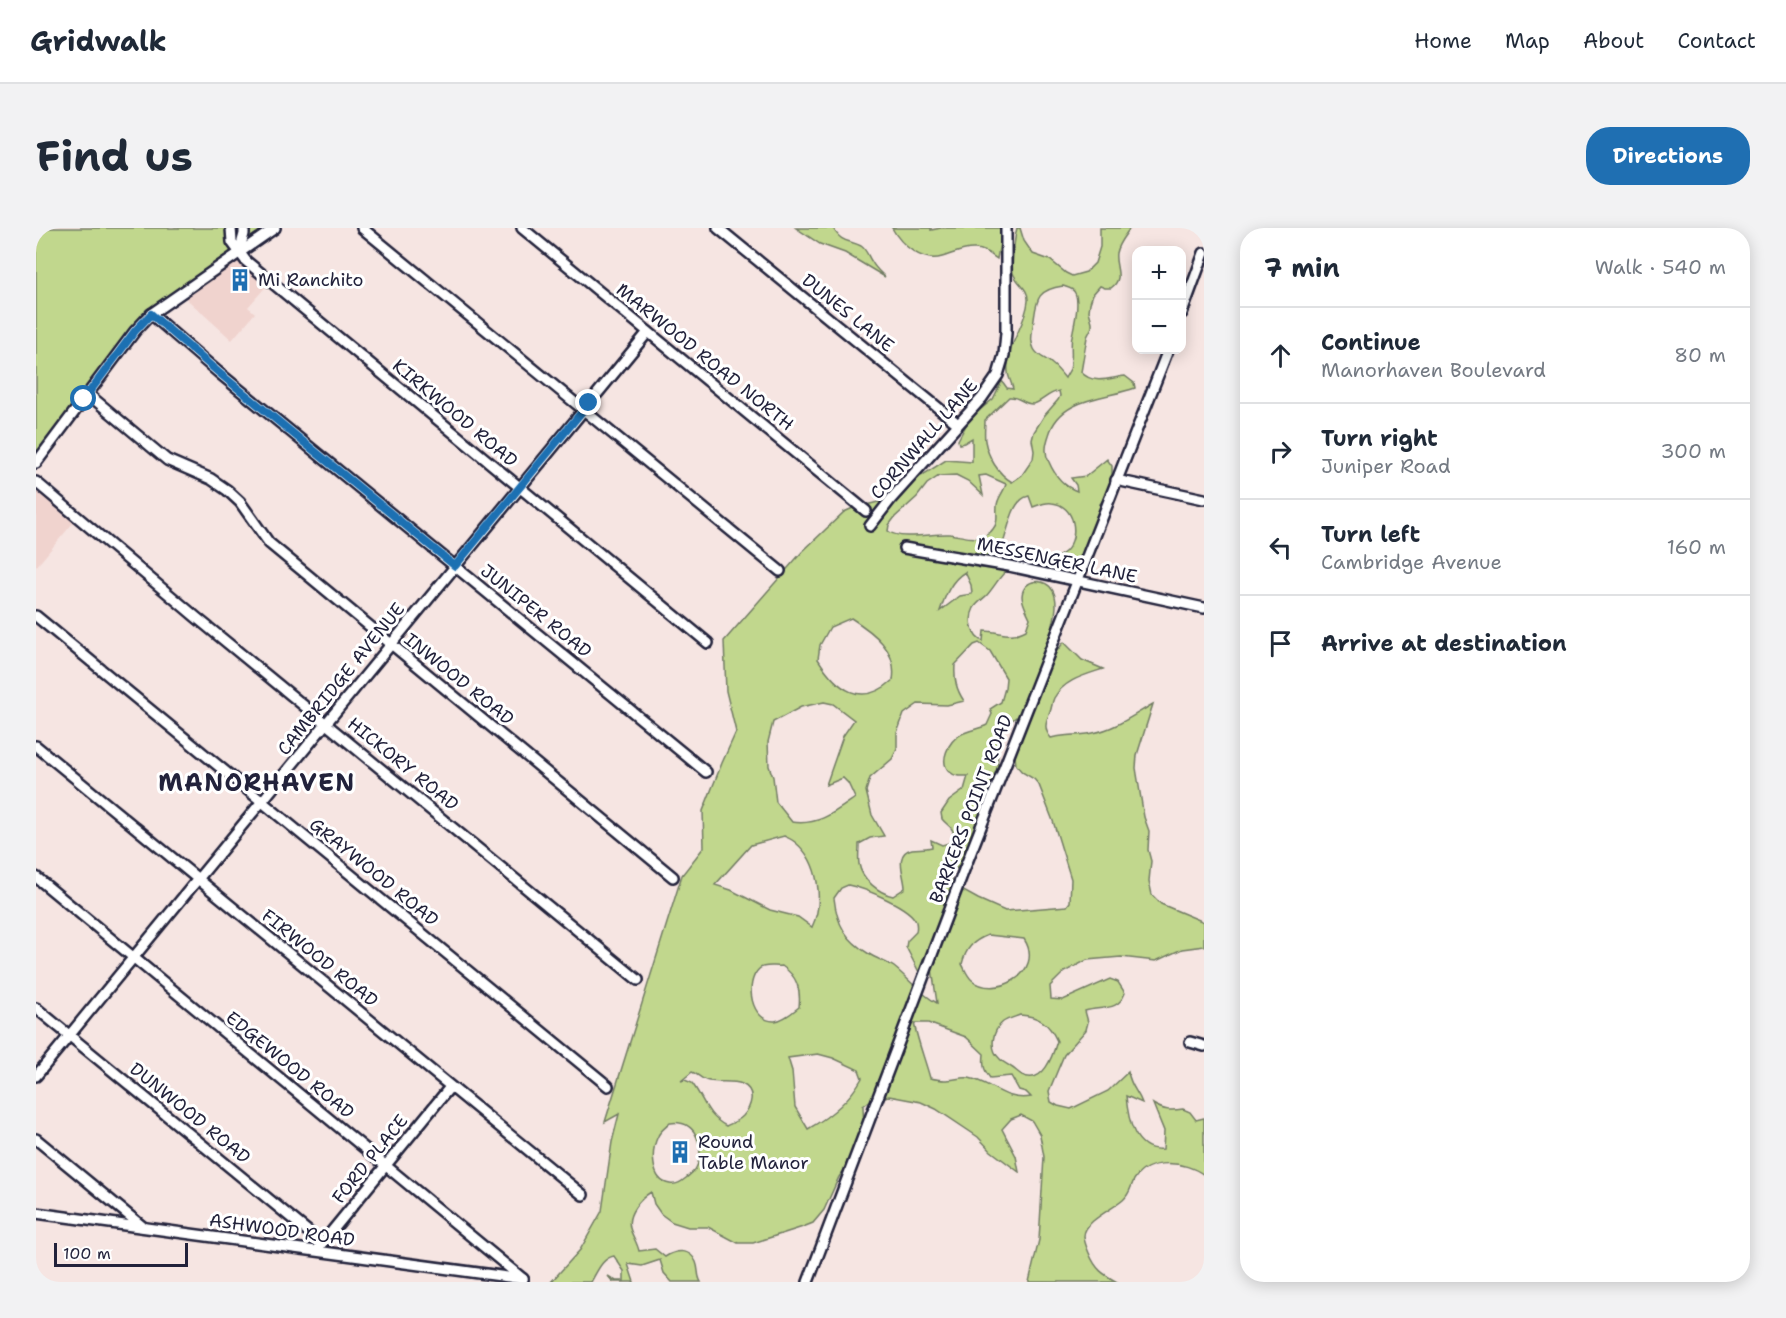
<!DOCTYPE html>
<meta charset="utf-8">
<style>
:root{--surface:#fff;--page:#f2f2f3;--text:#1f2937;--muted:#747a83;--line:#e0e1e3;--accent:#1f6fb2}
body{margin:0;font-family:"Shantell Sans",sans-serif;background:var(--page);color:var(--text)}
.controls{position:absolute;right:18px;top:18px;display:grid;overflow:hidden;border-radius:12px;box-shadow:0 3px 15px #0003}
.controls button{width:54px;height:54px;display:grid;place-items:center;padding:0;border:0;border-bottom:2px solid var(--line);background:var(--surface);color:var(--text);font:30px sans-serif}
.scale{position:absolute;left:18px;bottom:15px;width:134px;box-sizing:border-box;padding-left:6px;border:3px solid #22223b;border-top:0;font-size:16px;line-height:21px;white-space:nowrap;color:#22223b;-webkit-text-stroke:4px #fff;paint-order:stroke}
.stop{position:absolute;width:18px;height:18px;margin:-14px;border:4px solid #1f6fb2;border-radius:50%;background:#fff}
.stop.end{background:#1f6fb2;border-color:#fff;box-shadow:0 2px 6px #0008}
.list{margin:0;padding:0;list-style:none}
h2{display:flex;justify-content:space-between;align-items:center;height:78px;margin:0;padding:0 24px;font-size:26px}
h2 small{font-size:20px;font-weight:400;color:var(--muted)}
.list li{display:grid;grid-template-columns:39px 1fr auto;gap:18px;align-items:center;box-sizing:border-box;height:96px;padding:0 24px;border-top:2px solid var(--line)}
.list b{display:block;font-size:22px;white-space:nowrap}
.list p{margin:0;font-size:20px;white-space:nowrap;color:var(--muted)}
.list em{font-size:20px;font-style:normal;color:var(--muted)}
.icon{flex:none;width:33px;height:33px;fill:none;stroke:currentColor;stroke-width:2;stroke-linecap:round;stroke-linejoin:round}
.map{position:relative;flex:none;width:1168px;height:1054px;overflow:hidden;border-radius:24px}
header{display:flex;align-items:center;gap:36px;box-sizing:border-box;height:84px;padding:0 30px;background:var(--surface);border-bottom:2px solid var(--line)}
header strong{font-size:28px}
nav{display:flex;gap:33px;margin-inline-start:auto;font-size:21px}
.intro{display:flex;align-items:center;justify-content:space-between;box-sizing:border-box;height:144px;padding:0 36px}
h1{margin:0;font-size:42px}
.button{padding:15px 27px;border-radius:24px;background:var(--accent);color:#fff;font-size:21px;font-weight:700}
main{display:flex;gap:36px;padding:0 36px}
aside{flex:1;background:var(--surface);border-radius:24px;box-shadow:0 3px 15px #0003}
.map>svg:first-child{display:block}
.built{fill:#f0d3ce}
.green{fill:#c1d78d;stroke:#727c64;stroke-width:1.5;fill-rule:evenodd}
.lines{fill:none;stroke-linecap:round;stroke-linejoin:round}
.minor-casing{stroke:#22223b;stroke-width:14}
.minor{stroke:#fff;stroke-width:9}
.route{stroke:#1f6fb2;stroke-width:8}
.labels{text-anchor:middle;stroke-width:6;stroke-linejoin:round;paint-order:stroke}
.poi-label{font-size:18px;fill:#22223b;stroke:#fff;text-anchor:start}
.street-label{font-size:18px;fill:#22223b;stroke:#fff}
.district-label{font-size:24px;font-weight:bold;letter-spacing:1.5px;fill:#22223b;stroke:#fff}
</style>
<header>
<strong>Gridwalk</strong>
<nav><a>Home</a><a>Map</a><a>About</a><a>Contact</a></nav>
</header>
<div class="intro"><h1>Find us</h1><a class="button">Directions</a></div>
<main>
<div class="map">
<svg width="1168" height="1054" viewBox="0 0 1168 1054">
<rect width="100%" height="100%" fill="#f6e5e2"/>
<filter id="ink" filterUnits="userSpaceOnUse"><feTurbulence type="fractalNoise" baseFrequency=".0167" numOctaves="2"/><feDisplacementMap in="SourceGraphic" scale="12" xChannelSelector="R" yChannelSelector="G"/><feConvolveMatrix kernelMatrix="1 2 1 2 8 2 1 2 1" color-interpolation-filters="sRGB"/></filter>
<g filter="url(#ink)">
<g class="built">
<path d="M203,24L234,54L212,79L219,85L196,112L144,65Z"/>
<path d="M0,254L42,289L0,339Z"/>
</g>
<g class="green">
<path d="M0,0H239L115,86L0,236Z"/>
<path d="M760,0H797C805,15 813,12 825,18C831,22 832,29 836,34C839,40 844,44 849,49L809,25L784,16Z"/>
<path d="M856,0H895V2L905,0H964L965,9L961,31C954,26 948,21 939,21C927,20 917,26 906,29C886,35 865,17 856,0Z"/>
<path d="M981,0H984L988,13L997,26L1014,32L1030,45L1036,48L1050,44L1059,35L1064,19V0H1094C1088,9 1082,15 1080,25C1078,39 1089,50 1075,60H1069L1064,58L1057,66L1054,75L1053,83L1056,94V99L1051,109L1045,144C1057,157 1073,150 1089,148L1098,155L1099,160C1069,171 1024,169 1013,207C1010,216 1008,225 1013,234C1019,248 1027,258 1041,263L1040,257L1035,250L1050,248L1071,231L1076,238V249L1074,262L1064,276L1062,295L1053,325L1056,339H1048L1040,334L1039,344L1042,353L996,340C1007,336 1021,331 1030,323C1044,308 1039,277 1016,275C1009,274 1003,277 997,279L993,268C971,272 973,317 958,333C955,336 949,338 945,340L960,341L969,344C962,351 958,359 951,367C947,371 941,375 938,380C932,391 936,410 947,413L948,403C964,403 973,411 990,402L994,390C991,383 986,375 986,368C987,350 1010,349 1017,363C1027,382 1008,410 1016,429L1028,414L1046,432L1067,441C1049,447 1028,452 1018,470C1016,474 1016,479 1014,484C1010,494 1007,501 1015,510C1029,506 1043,508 1057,505C1079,501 1098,487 1117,476L1101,527L1100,540L1108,589L1113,603L1112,622L1115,633L1113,653L1116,667L1125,676L1168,694V718L1146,721L1120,733L1085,729L1051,732L1028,744L1014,758L1015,771L1027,772L1074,751L1082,754L1089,765C1082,784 1066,778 1049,783L1052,794L1050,802L1028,827L1013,863L1015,874L1022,878L1035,881L1072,863L1092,844C1095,860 1102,863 1106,875L1090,868C1092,891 1098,924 1127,921L1128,903L1117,876C1128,883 1136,883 1147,881L1154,884L1160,892L1168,890V947C1150,933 1112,929 1098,952C1094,960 1094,966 1087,972C1077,981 1048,993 1048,1008C1048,1014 1051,1020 1053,1025C1060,1042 1067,1046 1081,1054H993L1003,1012L1008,929L1004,907L996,893L985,887L975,891L966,901L980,928L983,944L955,923L942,909L900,881L885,874L853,868L835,872L827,878L828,903L821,925L803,949L788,982L777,995L767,999L717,1015H702L672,999H652L636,994L625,986L618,976L615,964C605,970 590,986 594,1000C596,1008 601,1014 603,1023L619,1021L629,1029C640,1022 654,1020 660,1034C663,1041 661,1048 665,1054H636L628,1045L624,1032L606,1038L592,1036L598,1054H577L572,1048L580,1053H588V1043L578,1028C566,1030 561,1044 555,1054H515L544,1022L566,983L576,914L583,886L569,894L646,647L668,619L667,583L686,535L700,504L690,463L688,413L766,324L808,284L817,280L855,271L885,248L910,232L936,234V210L928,215L923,216L922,212L934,190L957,171L966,153L971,160L977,161C976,155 972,149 972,144C969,118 990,98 992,73C993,60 981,56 977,45C975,38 979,7 981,0ZM1027,58C1032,60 1037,60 1039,65C1044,75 1038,97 1036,108C1034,118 1037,131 1034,141C1033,143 1030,148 1029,150C1025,145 1021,140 1016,136C1010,130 1002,129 998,121C994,113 996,107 997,98C1001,74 998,62 1027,58ZM1023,163L1024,168L1022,172L1008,188L998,204L996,212L998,223L997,231L986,247L976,254C962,246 952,229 949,213C948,206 949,199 949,192L973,169C983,168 987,176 996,176C1004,176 1011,165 1023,163ZM920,247L932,253L947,267L943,248L950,247L970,256C968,264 961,270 961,278C960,286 963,294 957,301C955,304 950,308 946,309C935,312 924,307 913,306C896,305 866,313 852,303L853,297L859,289L881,269L891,256L903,248ZM929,344L935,357L936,366L924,368L904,383C909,368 915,352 929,344ZM815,390C837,404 862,422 857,452C825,481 801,461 782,431L784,417L794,399ZM943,415L954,423L970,450L969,460L965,474L954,481L956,486L951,497C943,501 932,502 924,507C913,513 902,534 914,544C919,549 926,548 932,548L928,562L913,573L905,585L906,591C913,600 919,598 917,612L913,615L906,617L895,612L896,619C888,621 883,620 876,621C857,625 869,648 869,660L857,668C843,665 826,652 823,636C822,630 823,623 823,616L834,610L848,608L836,587L830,563L834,550L856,531L861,521V505L868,486L882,476L911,477L928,473C920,461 918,451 919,437L938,417ZM788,474L797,476L818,492L807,508L790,557L807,550L812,555L819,570C799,584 782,598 756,594L740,574L737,549L733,538L732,514L737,494L765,479ZM980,489L986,499L979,528L980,537L986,544L998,551L1003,557L1017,593L1035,651L1034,674L1031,678L969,683L942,671L922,660L916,653L915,648L917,643L928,634L961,548L962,519L959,509L966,500ZM748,608C752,610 757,612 760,615C783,634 788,674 776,699L762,689L734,682L695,662L679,657L715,617ZM812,657C828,660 875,679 880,694C881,698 881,699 880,704L871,713L870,719L883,744L894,727L901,775C884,766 873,751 858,739C851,734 841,731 833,726C810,712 801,697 798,670L805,660ZM952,707L988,711C1010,745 958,772 936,752C931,748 929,741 926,736C930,720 937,713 952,707ZM746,738C761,748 765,761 763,779C757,784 748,792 739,793C715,794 708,755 723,741C728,736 739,739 746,738ZM984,787C1003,788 1013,795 1021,813C1017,827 1007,858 986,847C982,845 979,841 975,839C972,836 967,835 964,831C953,821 956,803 967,794C971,791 979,789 984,787ZM878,795H892L930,809L948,826C947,836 947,841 954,850L975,848L983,862L990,864L995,869C969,874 955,854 933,850C925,849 917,852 909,852C904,852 899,851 894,850C889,832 882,814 878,795ZM782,826L797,830L823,842L826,850C814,872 793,889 772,901L759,879L756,843L752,830ZM656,844C662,846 666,852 673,853C683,855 697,852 706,856C721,863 715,879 707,888C702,893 696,895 690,898C670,887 668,871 656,855L649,852L645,853ZM634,895C637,895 640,894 644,895C663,898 668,925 660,940C658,944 653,947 650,950C645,954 641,957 634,956C614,953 615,922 622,908C624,903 630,899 634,895Z"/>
</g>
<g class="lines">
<g class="minor-casing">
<g id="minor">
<path d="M195,0L196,14L210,33L672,415"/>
<path d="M326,0L744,343"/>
<path d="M486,0L830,283"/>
<path d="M682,0L922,196"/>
<path d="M203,24L208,6V0"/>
<path d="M1146,85L1168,25"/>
<path d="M115,86L182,144L670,544"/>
<path d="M52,166L131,232L175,251L191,262L204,274L233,315L637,649"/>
<path d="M0,235L99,103L115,86L239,0"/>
<path d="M1080,252L1168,271"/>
<path d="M0,254L161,390L602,752"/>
<path d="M834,298L855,271L946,170L962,147L968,127L970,105V0"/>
<path d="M868,320L973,338L1168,380"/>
<path d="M0,388L572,858"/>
<path d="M0,518L547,967"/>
<path d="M0,649L487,1051"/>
<path d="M0,780L286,1015"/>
<path d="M1154,814L1168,818"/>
<path d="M0,848L612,104"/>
<path d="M0,911L107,999"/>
<path d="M0,985L487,1051"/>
<path d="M283,1019L414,859"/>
<path d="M772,1054L928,642L1132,122"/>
</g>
</g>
<use href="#minor" class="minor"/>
</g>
</g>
<g class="lines" filter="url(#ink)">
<path class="route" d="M48,171L99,103L115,86L182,144L419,338L553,175"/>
</g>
<defs>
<g id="building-bare" transform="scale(1.8)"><path d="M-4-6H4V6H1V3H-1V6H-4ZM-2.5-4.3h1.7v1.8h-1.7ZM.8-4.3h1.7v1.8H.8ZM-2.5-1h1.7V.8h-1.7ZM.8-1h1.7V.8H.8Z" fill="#1f6fb2" stroke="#fff" stroke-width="2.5" paint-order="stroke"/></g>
</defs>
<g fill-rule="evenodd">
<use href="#building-bare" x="204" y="52"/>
<use href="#building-bare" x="644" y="924"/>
</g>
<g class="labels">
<g class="poi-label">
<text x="222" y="58">Mi Ranchito</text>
<text x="662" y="920">Round<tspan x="662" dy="21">Table Manor</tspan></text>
</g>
<g class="street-label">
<text transform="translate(812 85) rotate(39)" y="6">DUNES LANE</text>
<text transform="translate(669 129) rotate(39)" y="6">MARWOOD ROAD NORTH</text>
<text transform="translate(419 185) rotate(40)" y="6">KIRKWOOD ROAD</text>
<text transform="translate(888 211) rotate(-49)" y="6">CORNWALL LANE</text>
<text transform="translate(1021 332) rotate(12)" y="6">MESSENGER LANE</text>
<text transform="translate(500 383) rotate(39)" y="6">JUNIPER ROAD</text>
<text transform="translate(305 451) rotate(-51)" y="6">CAMBRIDGE AVENUE</text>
<text transform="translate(423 451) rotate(39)" y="6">INWOOD ROAD</text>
<text transform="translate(367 536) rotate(39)" y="6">HICKORY ROAD</text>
<text transform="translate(935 581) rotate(-69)" y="6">BARKERS POINT ROAD</text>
<text transform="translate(338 644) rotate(39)" y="6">GRAYWOOD ROAD</text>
<text transform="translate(284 730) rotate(39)" y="6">FIRWOOD ROAD</text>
<text transform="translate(254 837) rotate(39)" y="6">EDGEWOOD ROAD</text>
<text transform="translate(154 885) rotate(39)" y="6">DUNWOOD ROAD</text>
<text transform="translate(334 931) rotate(-51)" y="6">FORD PLACE</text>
<text transform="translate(246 1002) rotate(8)" y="6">ASHWOOD ROAD</text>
</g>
<g class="district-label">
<text x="221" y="563">MANORHAVEN</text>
</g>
</g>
</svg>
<div class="controls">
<button>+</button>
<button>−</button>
</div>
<div class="scale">100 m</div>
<div class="stop" style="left:48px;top:171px"></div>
<div class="stop end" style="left:553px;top:175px"></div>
</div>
<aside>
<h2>7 min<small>Walk · 540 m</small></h2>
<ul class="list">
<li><svg class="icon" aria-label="ahead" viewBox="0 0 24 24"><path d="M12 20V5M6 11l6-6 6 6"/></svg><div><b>Continue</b><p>Manorhaven Boulevard</p></div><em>80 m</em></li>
<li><svg class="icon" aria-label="right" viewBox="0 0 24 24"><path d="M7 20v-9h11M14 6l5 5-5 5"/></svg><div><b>Turn right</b><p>Juniper Road</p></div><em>300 m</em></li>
<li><svg class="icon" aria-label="left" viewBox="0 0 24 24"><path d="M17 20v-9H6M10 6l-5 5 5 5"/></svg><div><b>Turn left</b><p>Cambridge Avenue</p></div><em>160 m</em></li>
<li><svg class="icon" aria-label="arrive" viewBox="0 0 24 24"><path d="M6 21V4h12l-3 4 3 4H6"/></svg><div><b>Arrive at destination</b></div></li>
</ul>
</aside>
</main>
